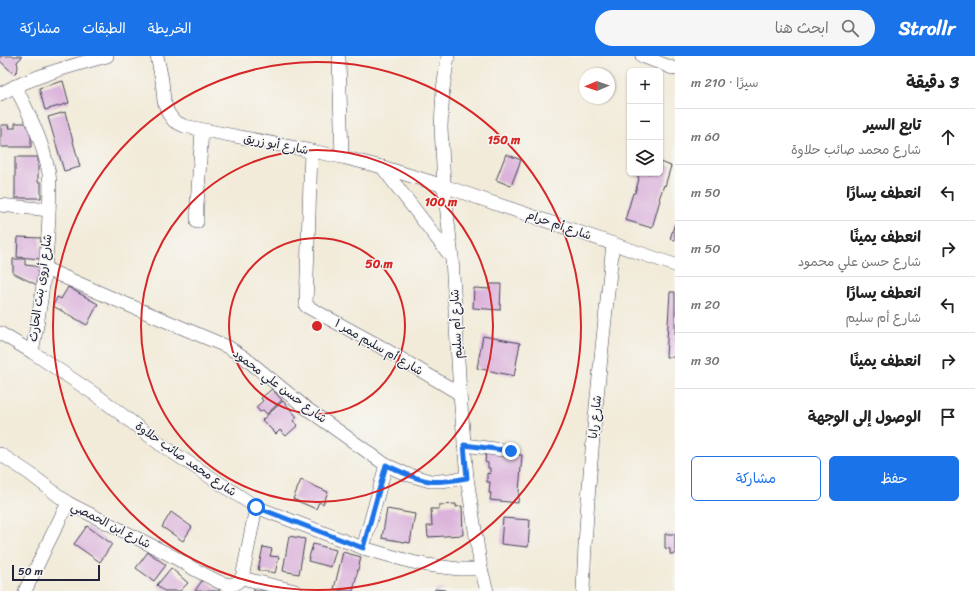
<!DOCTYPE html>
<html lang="ar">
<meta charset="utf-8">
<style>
:root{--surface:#fff;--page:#f6f6f6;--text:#222;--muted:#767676;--line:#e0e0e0;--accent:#1a73e8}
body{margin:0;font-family:Sriracha,"Playpen Sans Arabic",sans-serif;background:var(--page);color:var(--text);direction:rtl}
.controls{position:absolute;right:12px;top:12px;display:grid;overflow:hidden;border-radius:6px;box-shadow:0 1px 3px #0004}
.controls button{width:36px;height:36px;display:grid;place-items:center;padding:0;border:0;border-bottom:1px solid var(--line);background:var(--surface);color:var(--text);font:20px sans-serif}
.compass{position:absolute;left:579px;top:12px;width:36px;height:36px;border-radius:50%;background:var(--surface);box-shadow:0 1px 3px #0004;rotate:268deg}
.scale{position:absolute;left:12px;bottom:10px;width:88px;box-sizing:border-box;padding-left:4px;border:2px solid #22223b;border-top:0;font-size:11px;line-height:14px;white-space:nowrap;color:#22223b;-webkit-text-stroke:3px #f6f6f2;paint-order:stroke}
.stop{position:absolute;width:12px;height:12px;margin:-9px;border:3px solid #1a73e8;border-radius:50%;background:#fff}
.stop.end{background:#1a73e8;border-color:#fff;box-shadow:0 1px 4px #0008}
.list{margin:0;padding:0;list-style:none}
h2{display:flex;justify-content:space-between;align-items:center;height:52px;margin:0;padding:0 16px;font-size:17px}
h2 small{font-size:13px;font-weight:400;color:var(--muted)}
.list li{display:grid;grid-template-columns:26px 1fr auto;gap:12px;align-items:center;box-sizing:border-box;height:56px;padding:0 16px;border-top:1px solid var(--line)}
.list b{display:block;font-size:15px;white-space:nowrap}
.list p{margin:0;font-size:13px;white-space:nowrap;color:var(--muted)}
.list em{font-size:13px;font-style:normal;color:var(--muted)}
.actions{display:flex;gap:8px;padding:12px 16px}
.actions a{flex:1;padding:9px 0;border:1px solid var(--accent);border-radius:6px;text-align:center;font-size:14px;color:var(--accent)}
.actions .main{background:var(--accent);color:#fff}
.icon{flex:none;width:22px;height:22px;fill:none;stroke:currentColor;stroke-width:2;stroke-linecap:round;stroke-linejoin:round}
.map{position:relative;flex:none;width:675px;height:535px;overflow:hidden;direction:ltr}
header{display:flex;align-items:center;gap:24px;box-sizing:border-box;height:56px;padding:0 20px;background:var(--accent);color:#fff}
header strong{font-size:19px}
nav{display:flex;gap:22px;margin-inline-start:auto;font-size:14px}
.search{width:280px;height:36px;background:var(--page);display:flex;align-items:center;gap:10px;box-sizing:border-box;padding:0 14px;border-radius:22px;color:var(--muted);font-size:15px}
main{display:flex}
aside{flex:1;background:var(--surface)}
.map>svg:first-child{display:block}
.building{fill:#dbb3db}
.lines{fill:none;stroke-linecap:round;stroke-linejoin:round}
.minor-casing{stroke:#414053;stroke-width:14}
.minor{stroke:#fff;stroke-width:13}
.route{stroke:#1a73e8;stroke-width:5}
.ring{fill:none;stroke:#d62828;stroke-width:2}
.labels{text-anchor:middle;stroke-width:3;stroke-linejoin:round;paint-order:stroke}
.street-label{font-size:12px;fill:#22223b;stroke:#f6f6f2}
.centre{fill:#d62828;stroke:#f6f6f2;stroke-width:2}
.ring-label{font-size:12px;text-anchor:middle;font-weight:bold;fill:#d62828;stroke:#f6f6f2;stroke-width:3;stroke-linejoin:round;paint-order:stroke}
</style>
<header>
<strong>Strollr</strong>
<div class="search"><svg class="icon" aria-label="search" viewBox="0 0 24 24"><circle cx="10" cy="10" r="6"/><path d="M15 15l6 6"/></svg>ابحث هنا</div>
<nav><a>الخريطة</a><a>الطبقات</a><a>مشاركة</a></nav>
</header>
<main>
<aside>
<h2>3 دقيقة<small>سيرًا · 210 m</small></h2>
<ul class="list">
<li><svg class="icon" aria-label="ahead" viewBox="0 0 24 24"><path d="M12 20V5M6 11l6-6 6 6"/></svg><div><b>تابع السير</b><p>شارع محمد صائب حلاوة</p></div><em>60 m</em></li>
<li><svg class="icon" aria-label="left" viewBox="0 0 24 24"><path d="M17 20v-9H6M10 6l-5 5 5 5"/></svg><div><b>انعطف يسارًا</b></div><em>50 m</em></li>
<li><svg class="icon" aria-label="right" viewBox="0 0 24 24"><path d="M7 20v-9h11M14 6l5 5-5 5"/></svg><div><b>انعطف يمينًا</b><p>شارع حسن علي محمود</p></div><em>50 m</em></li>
<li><svg class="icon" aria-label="left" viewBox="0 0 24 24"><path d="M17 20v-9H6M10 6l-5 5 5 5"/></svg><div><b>انعطف يسارًا</b><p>شارع أم سليم</p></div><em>20 m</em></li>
<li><svg class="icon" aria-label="right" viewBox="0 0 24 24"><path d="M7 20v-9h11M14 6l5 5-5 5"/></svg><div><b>انعطف يمينًا</b></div><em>30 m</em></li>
<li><svg class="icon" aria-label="arrive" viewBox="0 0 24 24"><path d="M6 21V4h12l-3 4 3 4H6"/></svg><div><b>الوصول إلى الوجهة</b></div></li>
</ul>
<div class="actions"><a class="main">حفظ</a><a>مشاركة</a></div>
</aside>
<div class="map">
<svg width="675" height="535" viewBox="0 0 675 535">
<rect width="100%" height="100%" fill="#f6f6f2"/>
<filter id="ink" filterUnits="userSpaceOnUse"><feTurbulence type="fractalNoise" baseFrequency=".025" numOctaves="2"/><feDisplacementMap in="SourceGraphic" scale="8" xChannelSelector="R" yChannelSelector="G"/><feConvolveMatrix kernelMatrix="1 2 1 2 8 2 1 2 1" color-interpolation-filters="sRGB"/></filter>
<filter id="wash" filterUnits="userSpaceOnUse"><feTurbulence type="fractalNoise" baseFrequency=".012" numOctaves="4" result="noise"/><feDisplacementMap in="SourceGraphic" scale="16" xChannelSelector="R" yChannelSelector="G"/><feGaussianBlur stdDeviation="0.9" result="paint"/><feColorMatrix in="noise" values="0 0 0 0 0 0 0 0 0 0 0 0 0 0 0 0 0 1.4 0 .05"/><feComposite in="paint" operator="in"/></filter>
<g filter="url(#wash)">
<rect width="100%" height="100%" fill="#f2ebd9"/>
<g id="blocks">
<g class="building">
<path d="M0,0H21L22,1L17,6L18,11L17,15L14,18L0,5Z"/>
<path d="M63,25L69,47L45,54L39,32Z"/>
<path d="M65,56L80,111L64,115L48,61Z"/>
<path d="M15,67H31V91H1V69H10L9,72H15Z"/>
<path d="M506,98L521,104L511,130L496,124Z"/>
<path d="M15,101H38V126H41V142H15Z"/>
<path d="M660,106L671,110L665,130L664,129L659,143L660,144L652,172L625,164L633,137H635L639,123L638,122L639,117H660Z"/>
<path d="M675,167V184L670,183Z"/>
<path d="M18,181L41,182L40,192H42L41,203L17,201Z"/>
<path d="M13,203H25V209L43,211L41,231L13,217Z"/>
<path d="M490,228H501L500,254L473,252L474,232L490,233Z"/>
<path d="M68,231L98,248L87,269L53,250L57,241L61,243Z"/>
<path d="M670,236H675V301H666Z"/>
<path d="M483,280L520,287L514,320L477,312Z"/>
<path d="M272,333L282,344L267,358L263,354L260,356L256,351L263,345L261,342Z"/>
<path d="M283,345L297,361L293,365L298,369L286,380L280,374L276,378L262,364Z"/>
<path d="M486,395L522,399L518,447L490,444L491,437H489L490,426H487V417L490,418V412H488V407L485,406Z"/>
<path d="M301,424L328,436L323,448L319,446L316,453L293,443Z"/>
<path d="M456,448V451L462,450L463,479L428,481L427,470H432L431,453H439V449Z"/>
<path d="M387,453L415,458L410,487L382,482Z"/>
<path d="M171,456L192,471L183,485L162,471Z"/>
<path d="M503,462L530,464L528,491L501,488Z"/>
<path d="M87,470L112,488L100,506L74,488Z"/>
<path d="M665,478H675V498H670V493L665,492Z"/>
<path d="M289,480L305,483L299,518L283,515Z"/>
<path d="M313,488L336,494L331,511L308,505Z"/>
<path d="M263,491L272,493L270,500L279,501L275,517L258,514Z"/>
<path d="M148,496L166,509L154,525L136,512Z"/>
<path d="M343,496L361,501L353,535H343L334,533Z"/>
<path d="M171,512L188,527L180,535H164L157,529Z"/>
<path d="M203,523L220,534L219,535H195Z"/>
<path d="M256,528L274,535H253Z"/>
<path d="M435,533L445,534V535H435Z"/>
</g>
</g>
</g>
<g filter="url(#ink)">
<use href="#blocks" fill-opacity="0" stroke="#414053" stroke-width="1"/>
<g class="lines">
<g class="minor-casing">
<g id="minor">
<path d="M157,0L162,24L164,45L168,57L174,65L184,70L342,101L382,111L444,130L675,209"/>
<path d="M448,0L443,33L441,71L444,130L452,202L460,338L467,422L481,513L487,535"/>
<path d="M642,0L675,13"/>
<path d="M339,3L342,101"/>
<path d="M15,30C26,51 36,72 43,94C45,102 48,110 49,118C51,131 49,147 49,160C47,206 41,251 32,296"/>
<path d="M0,38C34,20 70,10 107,0"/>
<path d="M311,95L306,250L383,292L460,338"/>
<path d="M382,111L452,202"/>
<path d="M0,149L49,154"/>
<path d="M197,166V149L202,74"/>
<path d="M46,213L107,240L228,291L245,302L306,352L386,409L406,418L430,425H440L467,422"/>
<path d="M0,277L32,296L99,341L160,388L256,451L363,492L412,506L427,509L459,513H481"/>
<path d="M464,389L511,395"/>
<path d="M0,398L29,417L68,447L174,501L194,513L219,526L228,529L235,528L242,522L256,451"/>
<path d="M363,492L386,409"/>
<path d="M242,522L295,535"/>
<path d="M25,535L47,489L68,447"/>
<path d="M583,535C587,419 601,303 613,188"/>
</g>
</g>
<use href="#minor" class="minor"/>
</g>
</g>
<g class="lines" filter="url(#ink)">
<path class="route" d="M256,451L363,492L386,409C399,415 414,423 429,425C442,427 455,424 467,422L464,389L511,395"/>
</g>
<g class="ring">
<circle cx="317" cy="270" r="88"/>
<circle cx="317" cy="270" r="176"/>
<circle cx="317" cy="270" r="264"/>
</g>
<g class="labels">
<g class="street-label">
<text transform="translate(276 88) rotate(11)" y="4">شارع أبو زريق</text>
<text transform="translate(559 169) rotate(19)" y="4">شارع أم حرام</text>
<text transform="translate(40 232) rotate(-82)" y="4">شارع أروى بنت الحارث</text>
<text transform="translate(456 268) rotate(-93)" y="4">شارع أم سليم</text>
<text transform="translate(379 291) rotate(30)" y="4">شارع أم سليم ممر ١</text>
<text transform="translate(280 330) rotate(37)" y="4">شارع حسن علي محمود</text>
<text transform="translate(595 361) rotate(-84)" y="4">شارع رابا</text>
<text transform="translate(186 403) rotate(35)" y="4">شارع محمد صائب حلاوة</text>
<text transform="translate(111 469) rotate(27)" y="4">شارع ابن الحمصي</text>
</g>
</g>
<circle cx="317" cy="270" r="6" class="centre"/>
<g class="ring-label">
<text x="504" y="88">150 m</text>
<text x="441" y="150">100 m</text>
<text x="379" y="212">50 m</text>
</g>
</svg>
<div class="controls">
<button>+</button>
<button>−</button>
<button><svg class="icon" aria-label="layers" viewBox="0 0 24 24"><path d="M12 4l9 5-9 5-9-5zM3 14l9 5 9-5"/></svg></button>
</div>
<svg class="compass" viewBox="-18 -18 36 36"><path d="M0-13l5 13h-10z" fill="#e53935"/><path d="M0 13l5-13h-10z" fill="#767676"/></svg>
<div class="scale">50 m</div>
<div class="stop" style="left:256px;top:451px"></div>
<div class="stop end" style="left:511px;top:395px"></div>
</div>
</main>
